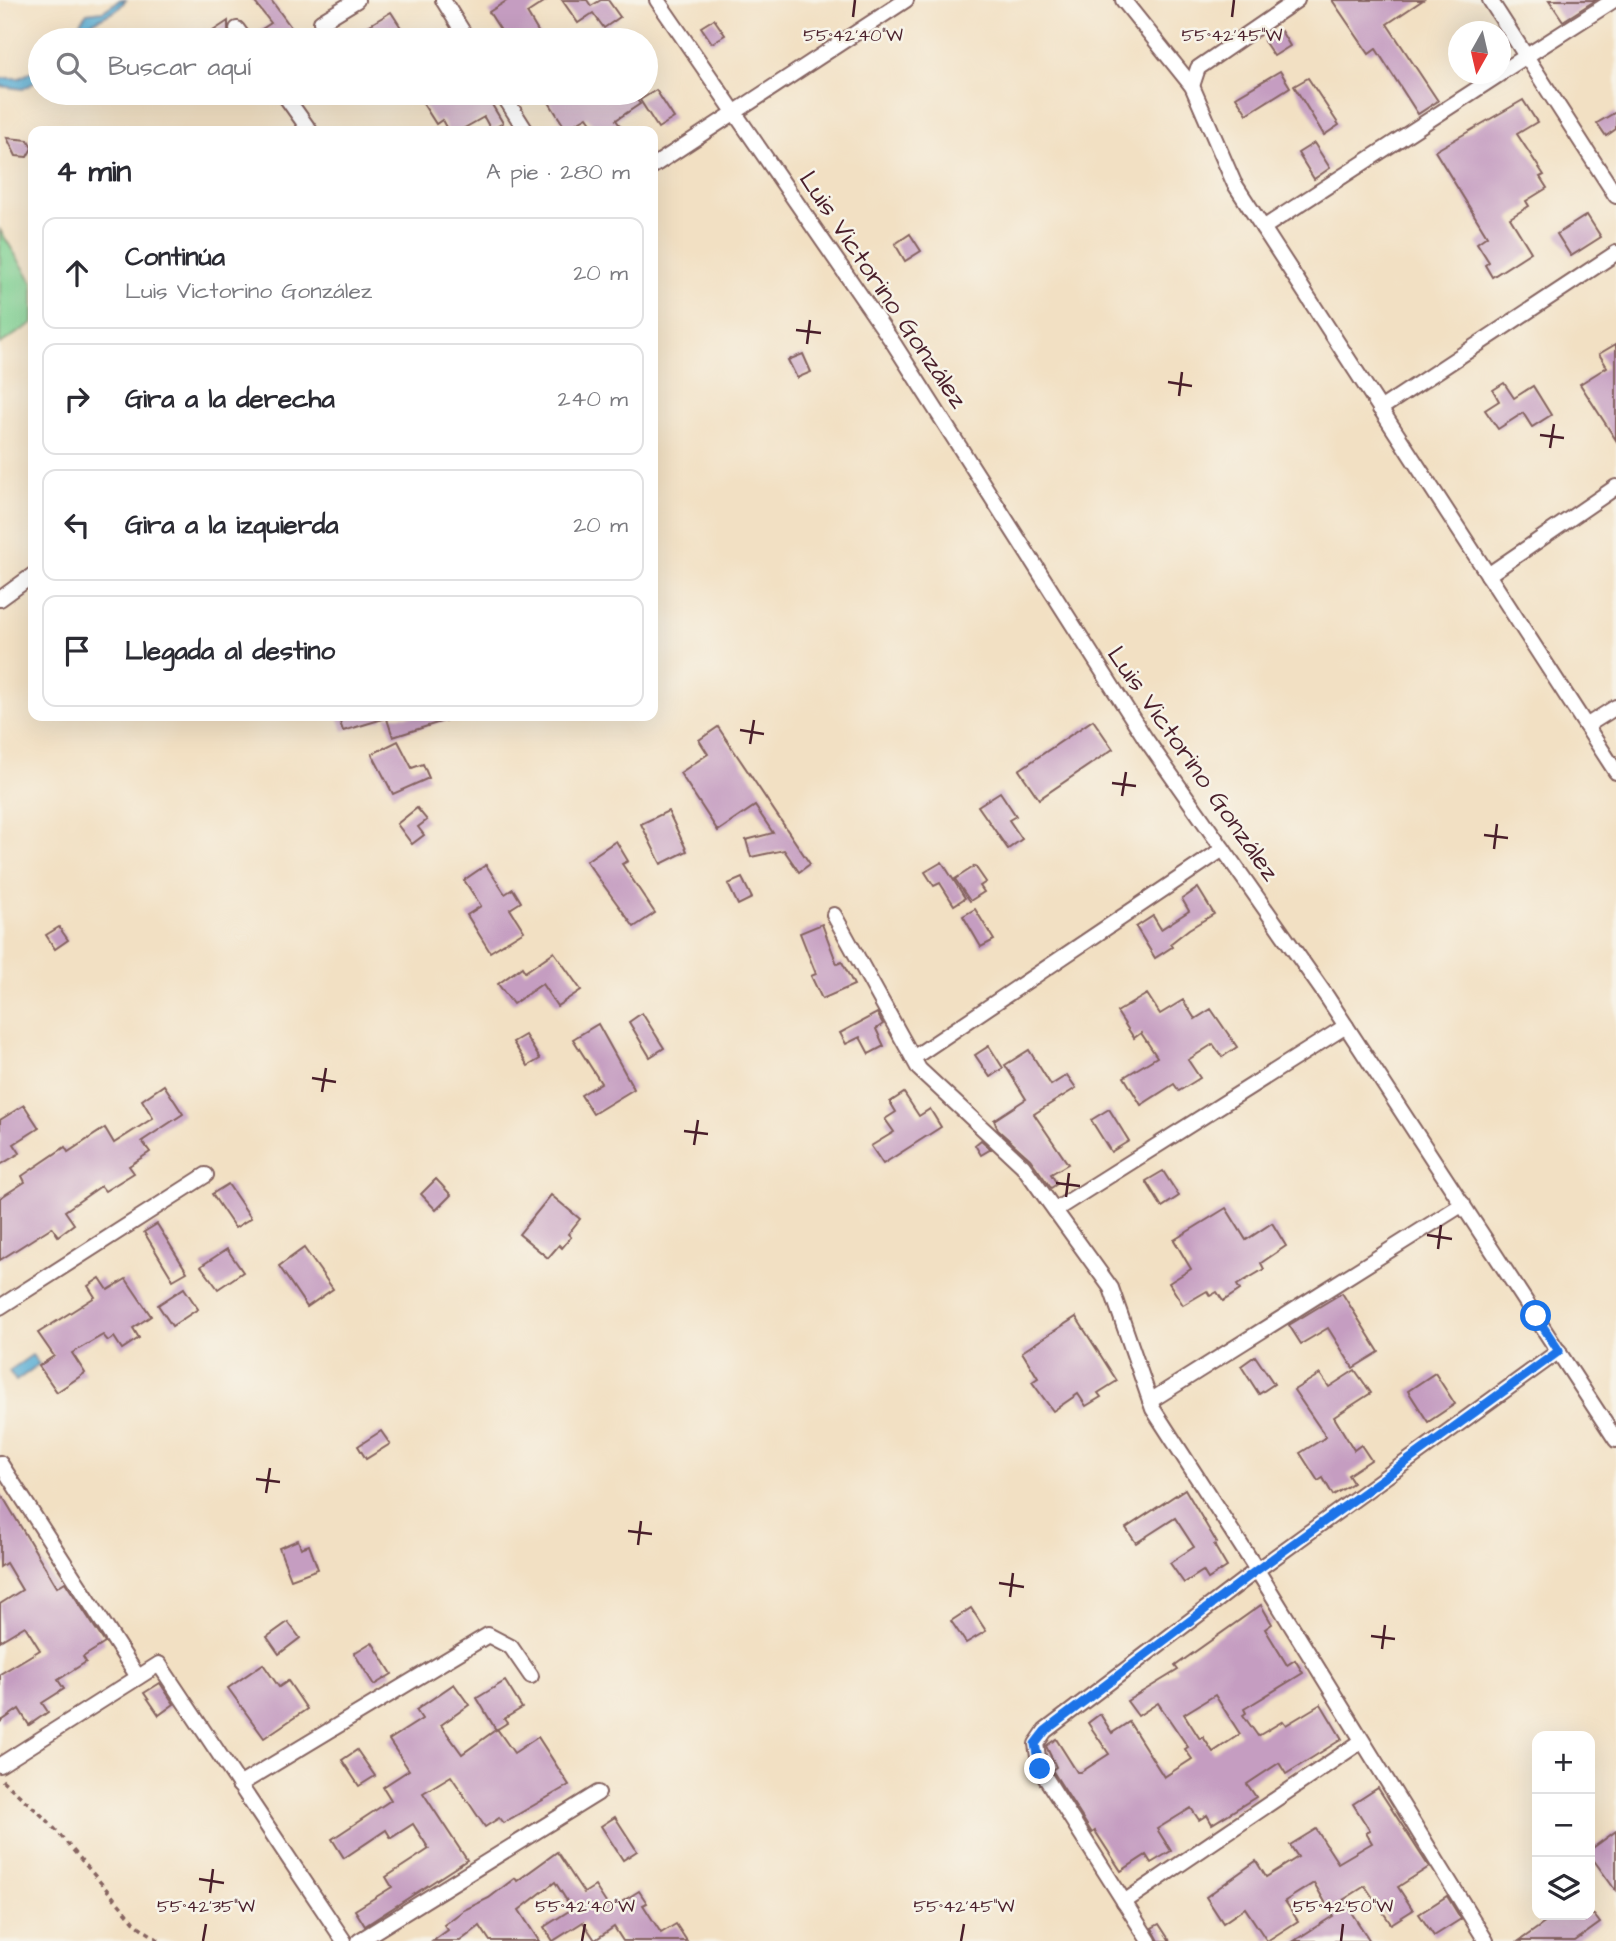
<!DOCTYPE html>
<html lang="es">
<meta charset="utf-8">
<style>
:root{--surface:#fff;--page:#f7f7f7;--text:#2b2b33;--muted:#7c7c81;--line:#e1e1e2}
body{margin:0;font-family:"Architects Daughter",sans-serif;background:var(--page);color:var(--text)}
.controls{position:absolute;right:21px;bottom:21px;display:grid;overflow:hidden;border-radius:14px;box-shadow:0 7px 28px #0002}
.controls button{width:63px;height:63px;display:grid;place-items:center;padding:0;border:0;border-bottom:2px solid var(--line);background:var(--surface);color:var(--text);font:35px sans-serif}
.compass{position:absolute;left:1448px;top:21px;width:63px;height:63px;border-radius:50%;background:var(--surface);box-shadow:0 7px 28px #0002;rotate:188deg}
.stop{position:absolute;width:21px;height:21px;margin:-16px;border:5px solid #1a73e8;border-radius:50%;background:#fff}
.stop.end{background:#1a73e8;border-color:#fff;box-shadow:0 2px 7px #0008}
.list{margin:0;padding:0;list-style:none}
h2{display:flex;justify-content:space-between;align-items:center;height:91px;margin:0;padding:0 28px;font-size:30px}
h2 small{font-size:23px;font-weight:400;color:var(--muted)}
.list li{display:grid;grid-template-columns:46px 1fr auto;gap:21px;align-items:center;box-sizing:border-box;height:112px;margin:0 14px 14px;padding:0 14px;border:2px solid var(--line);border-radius:14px}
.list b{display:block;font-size:26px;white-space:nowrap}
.list p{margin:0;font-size:23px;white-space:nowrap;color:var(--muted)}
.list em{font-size:23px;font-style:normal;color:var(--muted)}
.icon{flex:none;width:38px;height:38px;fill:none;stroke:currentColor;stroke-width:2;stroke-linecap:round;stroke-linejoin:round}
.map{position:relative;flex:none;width:1616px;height:1941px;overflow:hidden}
.search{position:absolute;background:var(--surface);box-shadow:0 7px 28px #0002;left:28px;top:28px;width:630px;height:77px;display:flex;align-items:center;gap:18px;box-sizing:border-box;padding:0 24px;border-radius:38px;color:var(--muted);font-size:26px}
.panel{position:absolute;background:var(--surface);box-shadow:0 7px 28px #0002;left:28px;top:126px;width:630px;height:595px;border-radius:14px}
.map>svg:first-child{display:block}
.green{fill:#7fd193;stroke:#64785f;stroke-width:2}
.water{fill:#58add4;stroke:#516680;stroke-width:2}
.building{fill:#c59dc1;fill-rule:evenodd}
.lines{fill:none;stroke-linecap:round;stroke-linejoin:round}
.street-casing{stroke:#856360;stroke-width:18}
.path{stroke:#856360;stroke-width:3.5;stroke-dasharray:5 5;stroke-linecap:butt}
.street{stroke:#fff;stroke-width:14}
.route{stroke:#1a73e8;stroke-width:9}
.ticks{fill:none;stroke:#4a1f2b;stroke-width:2.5}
.labels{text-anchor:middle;stroke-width:5;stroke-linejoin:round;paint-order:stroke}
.street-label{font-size:26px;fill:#4a1f2b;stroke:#f7f3e8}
.ticks-label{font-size:18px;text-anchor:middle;fill:#4a1f2b;stroke:#f7f3e8;stroke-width:5;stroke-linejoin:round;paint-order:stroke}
</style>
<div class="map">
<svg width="1616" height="1941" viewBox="0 0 1616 1941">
<rect width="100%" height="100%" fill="#f7f3e8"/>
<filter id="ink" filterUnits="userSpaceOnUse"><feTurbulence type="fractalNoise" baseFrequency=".0143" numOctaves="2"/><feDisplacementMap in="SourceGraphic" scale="14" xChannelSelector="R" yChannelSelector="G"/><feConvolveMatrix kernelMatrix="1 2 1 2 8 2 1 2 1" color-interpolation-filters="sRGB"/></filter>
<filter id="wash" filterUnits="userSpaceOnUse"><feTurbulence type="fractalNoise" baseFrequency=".00686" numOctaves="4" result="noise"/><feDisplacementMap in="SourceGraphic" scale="28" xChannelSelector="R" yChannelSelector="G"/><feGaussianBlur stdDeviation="1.57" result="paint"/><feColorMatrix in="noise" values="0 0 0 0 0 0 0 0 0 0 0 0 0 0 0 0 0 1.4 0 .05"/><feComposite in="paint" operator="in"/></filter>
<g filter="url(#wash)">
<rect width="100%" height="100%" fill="#f2e0c3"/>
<path class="green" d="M0,230L33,283V323L0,344Z"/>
<g class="water">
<path d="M120,0H126L117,10L91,23L76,40H67L87,13L103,11Z"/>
<path d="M40,67V79L23,89L0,86V78H20Z"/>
<path d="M32,1355L39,1364L16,1381L9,1371Z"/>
</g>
<g id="blocks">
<g class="building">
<path d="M253,0H271L293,30L278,40H266L259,31L271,23Z"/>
<path d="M508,0H547L527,13L543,40H507L489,12Z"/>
<path d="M562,0H587L591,6L601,0H608L620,17L604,28L593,13L578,23Z"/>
<path d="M1332,0H1423L1387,24L1438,101L1418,114L1376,49L1369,54Z"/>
<path d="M1549,0H1596L1563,21Z"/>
<path d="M391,12L409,40H345Z"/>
<path d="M714,19L725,35L712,43L701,27Z"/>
<path d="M228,21V31L233,40H219L213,31Z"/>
<path d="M1281,31L1290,46L1274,56L1264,41Z"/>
<path d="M1280,71L1290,87L1247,114L1236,97Z"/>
<path d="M1308,78L1339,125L1324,135L1294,86Z"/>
<path d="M656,90L674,118L658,128L640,100Z"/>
<path d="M436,93H446L453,104L473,93H492L495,100L491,103L503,123L491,130L484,117L459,131H448L442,120L436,124L422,102Z"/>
<path d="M543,93H632L640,104L616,120L624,131H597L587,117L566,129Z"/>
<path d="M1523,100L1537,122L1517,134L1544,175L1540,177L1547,188L1526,201L1529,206L1510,218L1531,252L1492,277L1485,265L1489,262L1477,243L1487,236L1435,151Z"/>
<path d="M1616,112V129L1606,136L1597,123Z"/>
<path d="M7,138L28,140L32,148L27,157L16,156Z"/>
<path d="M1314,143L1330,168L1314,179L1298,153Z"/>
<path d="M1587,215L1601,237L1571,256L1557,234Z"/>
<path d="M910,234L921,251L905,261L895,244Z"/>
<path d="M1616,344V440L1580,384L1607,367L1599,354Z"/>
<path d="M803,354L811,372L797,378L788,360Z"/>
<path d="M1504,383L1514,398L1533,386L1551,415L1532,427L1523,413L1498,429L1485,410L1499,401L1493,390Z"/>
<path d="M338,716H383V719L343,731Z"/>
<path d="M386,716H450V719L393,737Z"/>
<path d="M1093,720L1113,749L1039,799L1019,770Z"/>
<path d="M718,727L810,864L799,872L784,850L751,857L746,840L773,833L755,806L718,831L680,773L708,754L699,740Z"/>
<path d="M398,741L412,768L423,764L429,778L393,794L372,754Z"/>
<path d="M1000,792L1016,816L1009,820L1022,839L1008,849L978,806Z"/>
<path d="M417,808L427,820L418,827L424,835L412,844L397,824Z"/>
<path d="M668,811L687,851L661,864L641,824Z"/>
<path d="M616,841L628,861L622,864L655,913L634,927L586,861Z"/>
<path d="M942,862L965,898L954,905L940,883L934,886L925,872Z"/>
<path d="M486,865L505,894L513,889L521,902L510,909L524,931L490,952L467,915L481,906L464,880Z"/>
<path d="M975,866L986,882L980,886L984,892L970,901L955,879Z"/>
<path d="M742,878L752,898L738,905L728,884Z"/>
<path d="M1198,888L1214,914L1189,929L1170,944L1172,947L1155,958L1136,927L1153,916L1161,929L1189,911L1182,899Z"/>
<path d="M975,909L994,940L981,947L963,916Z"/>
<path d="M822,924L837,964L842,962L854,985L822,999L811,976L816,974L800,933Z"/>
<path d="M59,927L68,940L55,949L46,935Z"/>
<path d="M554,952L581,990L557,1006L542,984L513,1004L498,984L522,967L525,972Z"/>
<path d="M1147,994L1160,1014L1183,1000L1195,1019L1211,1009L1237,1047L1222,1057L1213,1044L1188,1060L1200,1078L1179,1091L1174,1084L1141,1105L1124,1077L1157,1057L1141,1033L1134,1038L1117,1012Z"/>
<path d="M642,1013L664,1048L650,1057L629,1022Z"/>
<path d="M877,1013L883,1024L876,1029L884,1046L869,1054L860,1037L846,1044L840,1033Z"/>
<path d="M598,1024L634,1089L593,1114L581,1095L601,1083L573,1039Z"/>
<path d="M525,1035L540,1059L528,1066L513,1042Z"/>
<path d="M989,1046L1003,1068L990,1077L975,1055Z"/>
<path d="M1029,1050L1051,1085L1067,1075L1076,1088L1034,1114L1068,1164L1051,1174L1057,1184L1051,1188L1030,1159L998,1130L994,1120L1026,1099L1005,1065Z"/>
<path d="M164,1085L183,1114L142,1141L150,1152L129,1166L134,1173L105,1191L101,1186L65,1211L74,1224L58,1236L52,1227L0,1260V1198L25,1182L22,1176L65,1147L68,1152L105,1128L114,1143L153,1118L142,1100Z"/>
<path d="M904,1093L919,1116L930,1109L941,1127L883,1164L871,1146L894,1132L885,1119L896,1112L890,1102Z"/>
<path d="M24,1105L39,1128L14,1144L20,1153L0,1165V1120Z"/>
<path d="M1109,1109L1129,1141L1111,1152L1091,1120Z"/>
<path d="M981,1140L991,1149L981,1155L975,1145Z"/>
<path d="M1163,1171L1179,1196L1162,1207L1146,1181Z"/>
<path d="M436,1179L451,1195L436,1210L421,1194Z"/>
<path d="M228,1184L251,1218L235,1228L212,1194Z"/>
<path d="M551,1195L580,1219L568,1234L571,1237L562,1248L559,1245L548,1258L519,1234Z"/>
<path d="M1226,1208L1246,1240L1272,1223L1286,1246L1261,1263L1264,1269L1237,1285L1240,1290L1223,1301L1217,1292L1210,1296L1207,1291L1183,1305L1169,1283L1191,1269L1174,1240Z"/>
<path d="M157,1224L187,1272L173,1280L144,1232Z"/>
<path d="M304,1248L333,1289L307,1307L279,1266Z"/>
<path d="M227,1249L243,1272L218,1289L201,1266Z"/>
<path d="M100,1278L108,1290L126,1279L151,1316L133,1328L139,1338L122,1349L114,1337L108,1341L103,1335L72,1353L85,1373L57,1392L39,1366L54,1356L38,1333L95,1297L88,1286Z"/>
<path d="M184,1288L198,1309L172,1326L158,1305Z"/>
<path d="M1342,1293L1379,1352L1353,1368L1328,1328L1301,1344L1289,1325Z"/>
<path d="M1076,1317L1117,1381L1098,1393L1101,1397L1086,1406L1078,1394L1053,1411L1032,1382L1038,1378L1022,1352Z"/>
<path d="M1255,1356L1274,1384L1259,1394L1241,1366Z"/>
<path d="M1355,1370L1371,1393L1334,1417L1354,1450L1361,1445L1371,1460L1348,1475L1353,1483L1333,1495L1323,1478L1318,1481L1300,1453L1326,1437L1294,1390L1320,1374L1329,1387Z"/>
<path d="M1435,1373L1455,1404L1428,1422L1408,1391Z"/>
<path d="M381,1431L390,1444L366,1459L358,1446Z"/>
<path d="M1185,1489L1217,1543L1214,1545L1227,1567L1208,1579L1203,1571L1184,1583L1170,1563L1194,1547L1175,1518L1136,1543L1126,1528Z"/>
<path d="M0,1492L57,1587L65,1582L105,1643L83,1657L86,1662L58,1680L64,1689L42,1703L48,1712L29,1725L19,1709L0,1722V1674L40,1650L25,1626L0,1641V1604L22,1590L6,1563L0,1567Z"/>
<path d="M298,1540L301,1548L309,1545L318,1569L291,1579L279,1548Z"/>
<path d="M1261,1605L1272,1624L1265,1629L1287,1665L1295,1660L1303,1673L1244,1709L1246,1713L1243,1715L1258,1736L1283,1721L1286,1725L1321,1704L1342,1739L1286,1774L1279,1763L1247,1784L1256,1797L1212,1824L1207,1815L1199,1820L1191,1808L1157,1829L1171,1851L1151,1863L1146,1855L1121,1871L1095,1831L1092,1833L1052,1770L1056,1767L1046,1746L1056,1739L1077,1772H1081L1109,1754L1088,1723L1100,1714L1112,1733L1129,1722L1164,1777L1192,1759L1185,1749L1188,1747L1158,1703L1138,1716L1127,1701L1178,1670L1175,1666ZM1215,1695L1240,1734L1213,1752L1203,1737L1200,1739L1184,1714Z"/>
<path d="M971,1608L986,1631L966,1643L951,1621Z"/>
<path d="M288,1622L300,1638L279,1654L267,1637Z"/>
<path d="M372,1642L392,1674L374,1685L354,1653Z"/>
<path d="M263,1664L279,1687L288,1681L307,1709L264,1738L228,1688Z"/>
<path d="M505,1681L522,1708L504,1719L507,1723L496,1730L477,1698Z"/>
<path d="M160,1683L174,1704L159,1715L144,1693Z"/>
<path d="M454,1684L469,1705L441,1725L462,1754L497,1729L514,1753L538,1737L569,1785L503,1823L499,1818L485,1827L451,1776L423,1793L467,1860L365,1926L355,1910L392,1887L386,1877L429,1849L413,1824L391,1838L386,1830L344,1858L332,1839L391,1800L383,1787L409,1770L389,1740L422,1719L416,1710Z"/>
<path d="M357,1750L375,1776L359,1786L342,1760Z"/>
<path d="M1378,1788L1429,1867L1398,1887L1413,1910L1391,1924L1365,1886L1343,1900L1370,1941H1294L1333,1916L1314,1883L1285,1901L1298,1921L1267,1941L1245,1908L1223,1923L1206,1897L1256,1861L1266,1877L1298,1857L1290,1845L1316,1829L1338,1863L1372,1843L1366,1833L1370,1831L1353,1804Z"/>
<path d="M615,1817L637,1851L623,1860L601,1826Z"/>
<path d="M1616,1831V1891L1590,1855V1850Z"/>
<path d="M557,1852L584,1893L595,1886L610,1909L639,1891L647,1903L643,1905L661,1933L676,1924L687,1941H623L614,1927L595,1940L583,1922L553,1941L544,1927L572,1909L555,1882L519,1910L539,1941H490L480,1926L460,1941H433L448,1930L444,1925L464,1910L489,1898L515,1878L517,1881Z"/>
<path d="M1447,1896L1461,1919L1434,1936L1419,1914Z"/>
<path d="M1556,1915H1594L1600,1923L1575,1941H1519Z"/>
<path d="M1159,1924L1170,1941H1159L1152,1928Z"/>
</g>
</g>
</g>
<g filter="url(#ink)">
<use href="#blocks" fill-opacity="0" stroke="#856360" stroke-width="2"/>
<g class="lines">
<g class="street-casing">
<g id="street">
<path d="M443,0L468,40"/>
<path d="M657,0L894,344L1145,738L1327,997L1616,1440"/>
<path d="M1123,0L1192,86L1234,183L1616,772"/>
<path d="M1490,0L1616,196"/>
<path d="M321,22L357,0"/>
<path d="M237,29L245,40"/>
<path d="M1500,73L1614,0"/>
<path d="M1192,86L1198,68L1297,0"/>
<path d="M283,93L310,131"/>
<path d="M502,93L526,131"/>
<path d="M653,166L906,0"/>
<path d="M1263,228L1500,74"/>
<path d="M1380,409L1616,253"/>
<path d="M1488,575L1616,487"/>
<path d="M0,599L33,575"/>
<path d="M1586,726L1616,707"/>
<path d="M834,915L919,1069L1023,1166L1111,1288L1153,1409L1257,1570L1486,1941"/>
<path d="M913,1058L1223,849"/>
<path d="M1055,1210L1346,1026"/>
<path d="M0,1307L206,1175"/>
<path d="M1150,1401L1463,1204"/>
<path d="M0,1463L138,1677"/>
<path d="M0,1765L159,1664L344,1941"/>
<path d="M239,1785L488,1635L511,1647L531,1676"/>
<path d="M1124,1902L1362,1741"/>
<path d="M359,1941L598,1793"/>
<path d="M1149,1941L1040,1769L1036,1744L1045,1731L1257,1570L1559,1351"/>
</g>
</g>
<path class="path" d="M2,1780L48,1821L137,1925L160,1941"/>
<use href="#street" class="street"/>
</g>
</g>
<g class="lines" filter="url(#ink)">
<path class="route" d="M1040,1769L1035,1744L1045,1731L1257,1570L1559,1351L1536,1316"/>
</g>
<path class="ticks" d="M853,17L855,0M1232,17L1234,0M796,330L821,333M807,344L810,320M1168,382L1192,386M1179,396L1182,372M1540,435L1564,438M1550,448L1554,424M740,730L764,734M750,744L754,720M1112,783L1136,786M1122,796L1126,772M1484,835L1508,838M1494,849L1497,824M312,1078L336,1082M322,1092L326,1068M684,1131L708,1134M694,1145L698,1120M1056,1183L1080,1186M1066,1197L1069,1173M1427,1235L1452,1239M1438,1249L1441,1225M256,1479L280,1482M266,1493L270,1468M628,1531L652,1534M638,1545L641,1521M999,1583L1024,1587M1010,1597L1013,1573M1371,1636L1395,1639M1382,1649L1385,1625M199,1879L224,1883M210,1893L213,1869M203,1941L206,1924M582,1941L585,1924M961,1941L964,1924M1341,1941L1343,1924"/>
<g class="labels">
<g class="street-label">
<text transform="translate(884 289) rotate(56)" y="9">Luis Victorino González</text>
<text transform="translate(1194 763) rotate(55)" y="9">Luis Victorino González</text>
</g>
</g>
<g class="ticks-label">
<text x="853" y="41">55°42'40"W</text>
<text x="1232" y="41">55°42'45"W</text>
<text x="206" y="1912">55°42'35"W</text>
<text x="585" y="1912">55°42'40"W</text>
<text x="964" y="1912">55°42'45"W</text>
<text x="1343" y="1912">55°42'50"W</text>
</g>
</svg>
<div class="controls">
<button>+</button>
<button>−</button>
<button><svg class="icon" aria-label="layers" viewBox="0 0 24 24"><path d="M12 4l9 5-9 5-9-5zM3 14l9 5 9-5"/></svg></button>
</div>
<svg class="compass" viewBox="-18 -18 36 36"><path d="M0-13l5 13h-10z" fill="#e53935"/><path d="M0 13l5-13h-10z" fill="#7c7c81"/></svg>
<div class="stop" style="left:1536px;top:1316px"></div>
<div class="stop end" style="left:1040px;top:1769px"></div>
<div class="search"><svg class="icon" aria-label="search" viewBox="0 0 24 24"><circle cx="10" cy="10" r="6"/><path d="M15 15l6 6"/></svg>Buscar aquí</div>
<section class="panel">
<h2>4 min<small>A pie · 280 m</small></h2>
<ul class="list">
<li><svg class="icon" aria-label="ahead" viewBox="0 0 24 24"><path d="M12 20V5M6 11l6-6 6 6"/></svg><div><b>Continúa</b><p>Luis Victorino González</p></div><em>20 m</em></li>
<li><svg class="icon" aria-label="right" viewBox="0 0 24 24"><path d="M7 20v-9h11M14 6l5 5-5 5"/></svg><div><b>Gira a la derecha</b></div><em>240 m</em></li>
<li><svg class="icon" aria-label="left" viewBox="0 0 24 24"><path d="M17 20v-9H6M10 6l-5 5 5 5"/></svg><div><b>Gira a la izquierda</b></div><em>20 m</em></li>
<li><svg class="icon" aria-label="arrive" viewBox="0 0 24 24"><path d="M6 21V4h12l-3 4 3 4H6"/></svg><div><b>Llegada al destino</b></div></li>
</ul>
</section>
</div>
